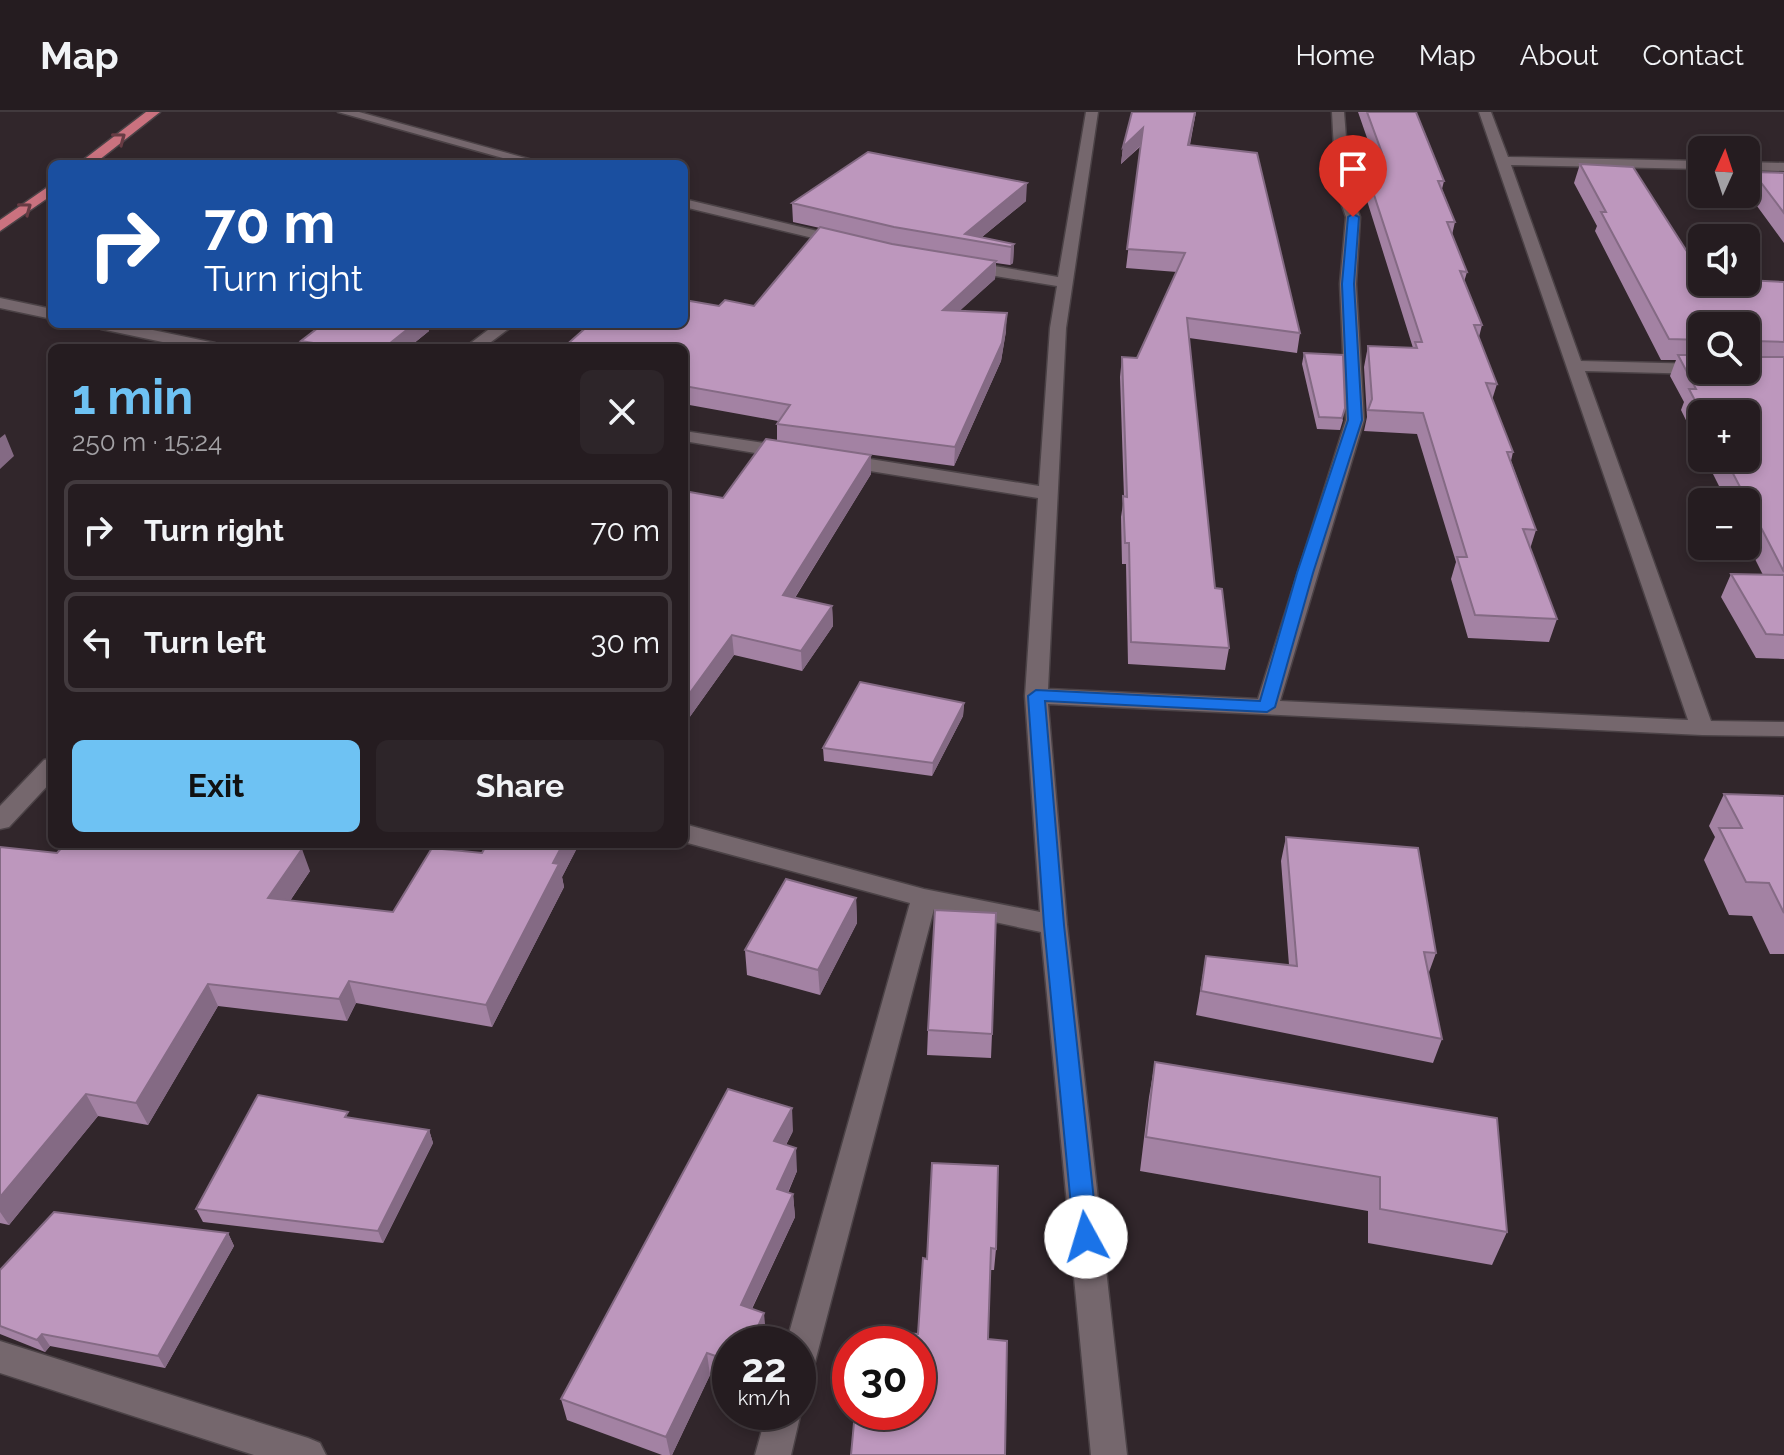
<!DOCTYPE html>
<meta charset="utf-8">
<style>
:root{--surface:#251c20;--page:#2d2529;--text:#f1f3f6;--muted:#a3a1a5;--line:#423a3e;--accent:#6ec2f3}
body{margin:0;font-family:Raleway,sans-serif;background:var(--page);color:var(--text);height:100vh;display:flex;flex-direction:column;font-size:30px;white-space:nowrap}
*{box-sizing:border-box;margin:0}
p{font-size:26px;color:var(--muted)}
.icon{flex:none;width:44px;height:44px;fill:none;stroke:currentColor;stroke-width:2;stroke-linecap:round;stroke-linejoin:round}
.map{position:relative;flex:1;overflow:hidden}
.panel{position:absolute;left:48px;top:232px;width:640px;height:504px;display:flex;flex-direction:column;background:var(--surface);border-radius:12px;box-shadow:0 4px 12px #0003,0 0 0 2px var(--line)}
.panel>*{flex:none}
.hud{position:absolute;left:48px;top:48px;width:640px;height:168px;border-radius:12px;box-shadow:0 4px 12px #0003,0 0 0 2px var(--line);background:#1a4fa0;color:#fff;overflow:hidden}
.needle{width:52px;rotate:3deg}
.controls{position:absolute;left:1688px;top:24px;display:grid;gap:16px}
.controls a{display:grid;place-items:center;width:72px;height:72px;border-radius:12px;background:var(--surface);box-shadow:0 4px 12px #0003,0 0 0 2px var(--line);font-size:40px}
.speed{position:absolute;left:712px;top:1214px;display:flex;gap:16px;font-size:40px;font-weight:700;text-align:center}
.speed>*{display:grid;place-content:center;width:104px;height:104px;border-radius:50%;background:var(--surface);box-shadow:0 4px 12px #0003,0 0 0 2px var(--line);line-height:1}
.speed small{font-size:20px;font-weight:400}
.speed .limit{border:12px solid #d22;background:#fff;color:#111}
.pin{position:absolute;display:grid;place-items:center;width:68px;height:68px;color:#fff;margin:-82px -34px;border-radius:50% 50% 50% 0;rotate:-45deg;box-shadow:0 0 8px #0007}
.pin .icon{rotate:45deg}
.me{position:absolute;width:88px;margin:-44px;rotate:354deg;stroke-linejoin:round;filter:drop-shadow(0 0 6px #0008)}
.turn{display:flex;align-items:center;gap:28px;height:168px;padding:0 24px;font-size:36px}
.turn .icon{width:104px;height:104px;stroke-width:2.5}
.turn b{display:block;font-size:56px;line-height:68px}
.round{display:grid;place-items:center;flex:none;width:84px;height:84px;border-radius:12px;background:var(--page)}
.headline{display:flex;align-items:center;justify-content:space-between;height:136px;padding:0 24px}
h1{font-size:48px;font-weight:700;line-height:60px;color:var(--accent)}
.action{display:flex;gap:16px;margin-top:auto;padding:16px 24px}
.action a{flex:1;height:92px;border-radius:12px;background:var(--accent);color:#111;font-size:32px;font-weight:700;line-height:92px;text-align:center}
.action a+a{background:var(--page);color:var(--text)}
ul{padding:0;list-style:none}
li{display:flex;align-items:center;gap:24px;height:100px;margin:0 16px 12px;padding:0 8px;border:4px solid var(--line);border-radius:12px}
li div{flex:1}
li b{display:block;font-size:30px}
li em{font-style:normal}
header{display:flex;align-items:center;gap:48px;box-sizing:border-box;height:112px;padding:0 40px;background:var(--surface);border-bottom:2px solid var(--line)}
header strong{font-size:38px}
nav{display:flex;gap:44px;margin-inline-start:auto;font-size:28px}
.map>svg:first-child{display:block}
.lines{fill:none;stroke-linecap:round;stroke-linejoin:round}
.street-casing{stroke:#4b4246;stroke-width:3}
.highway-casing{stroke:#4b4246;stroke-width:3}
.street{fill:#75676d;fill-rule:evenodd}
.highway{fill:#ca727f;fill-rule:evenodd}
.wall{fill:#a382a3;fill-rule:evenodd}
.shaded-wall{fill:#846a84}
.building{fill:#bd97bd;stroke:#846a84;stroke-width:2}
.oneway{stroke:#673c44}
.route{fill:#1a73e8;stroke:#114b97;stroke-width:2}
</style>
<header>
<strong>Map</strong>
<nav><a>Home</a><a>Map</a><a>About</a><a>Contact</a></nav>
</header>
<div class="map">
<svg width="1784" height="1343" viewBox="0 0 1784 1343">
<rect width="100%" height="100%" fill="#31262b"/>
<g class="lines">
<defs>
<path id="street" d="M 338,0 L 359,0 L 547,52 L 524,52 Z
M 1086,0 L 1098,0 L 1066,216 L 1048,577 L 1258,587 L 1346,308 L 1340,172 L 1346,105 L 1336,76 L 1332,0 L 1344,0 L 1350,76 L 1360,105 L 1356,172 L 1364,308 L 1280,589 L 1688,608 L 1479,0 L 1491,0 L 1508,45 L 1702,49 L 1702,57 L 1511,53 L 1581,249 L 1702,252 L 1702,258 L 1710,258 L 1702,262 L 1585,259 L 1711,609 L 1784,610 L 1784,624 L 1702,623 L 1048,592 L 1067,813 L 1127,1343 L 1091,1343 L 1041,820 L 934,797 L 815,1250 L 810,1261 L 798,1266 L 798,1232 L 786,1232 L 910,791 L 684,730 L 684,712 L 924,777 L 1040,800 L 1025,584 L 1038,386 L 839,354 L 830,348 L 839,342 L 1039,374 L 1050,216 L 1057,174 L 965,159 L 957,154 L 965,149 L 1058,165 Z
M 1746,50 L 1784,51 L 1784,59 L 1746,58 Z
M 684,87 L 851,127 L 853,130 L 846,134 L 684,95 Z
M 0,186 L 52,197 L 52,207 L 0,196 Z
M 93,212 L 124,212 L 215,231 L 223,236 L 191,236 L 101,217 Z
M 496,212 L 515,212 L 483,236 L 464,236 Z
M 684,319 L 791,335 L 800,341 L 791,347 L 684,329 Z
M 52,646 L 52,669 L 9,715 L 0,717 L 0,694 L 44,648 Z
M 0,1229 L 308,1326 L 320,1331 L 326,1343 L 254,1343 L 0,1261 Z
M 798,1292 L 801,1300 L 791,1343 L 755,1343 L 767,1300 L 798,1300 Z"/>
<path id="highway" d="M 146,0 L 160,0 L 94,52 L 78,52 Z
M 52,72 L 52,83 L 0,119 L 0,108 Z"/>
</defs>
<!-- street casing -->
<use href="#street" class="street-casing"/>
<!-- highway casing -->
<use href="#highway" class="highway-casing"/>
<!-- street -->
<use href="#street" class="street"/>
<!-- highway -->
<use href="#highway" class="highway"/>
</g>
<!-- wall -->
<path class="wall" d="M 1196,0 L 1190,33 L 1300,221 L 1297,241 L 1189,226 L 1215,476 L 1229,536 L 1225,558 L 1128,552 L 1126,452 L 1122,452 L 1121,405 L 1124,385 L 1120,265 L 1122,245 L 1137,246 L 1177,160 L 1126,156 L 1141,34 L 1121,52 L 1123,35 Z
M 1358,0 L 1416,0 L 1444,69 L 1442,77 L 1455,110 L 1452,123 L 1467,160 L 1464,170 L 1482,213 L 1479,225 L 1497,272 L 1492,288 L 1513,340 L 1511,349 L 1536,418 L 1530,437 L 1557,507 L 1549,530 L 1468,526 L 1451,467 L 1456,450 L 1417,322 L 1364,319 L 1367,305 L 1364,255 L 1368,234 L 1413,236 L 1359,63 L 1362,46 L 1374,46 Z
M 1580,52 L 1702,170 L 1784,170 L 1784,547 L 1756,546 L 1721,485 L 1731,462 L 1763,463 L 1746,429 L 1746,390 L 1727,390 L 1705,346 L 1746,346 L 1702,302 L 1702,341 L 1681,298 L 1684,290 L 1670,264 L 1676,248 L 1661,248 L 1595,119 L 1597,114 L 1574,71 ZM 1702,214 L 1746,214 L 1746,258 L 1702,258 Z
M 1753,60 L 1784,61 L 1784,131 L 1746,79 Z
M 1026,89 L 982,125 L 1014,132 L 1013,151 L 1010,153 L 996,151 L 995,167 L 960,198 L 1006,219 L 1001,249 L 954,354 L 852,340 L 871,343 L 871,362 L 795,486 L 832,494 L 833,514 L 802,559 L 734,543 L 684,613 L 684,379 L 723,386 L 777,328 L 777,312 L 778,309 L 684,292 L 684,236 L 719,194 L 754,194 L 820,116 L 793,110 L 792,91 Z
M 323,212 L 428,212 L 429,219 L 408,236 L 303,236 L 301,229 Z
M 1304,241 L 1343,308 L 1340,318 L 1317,317 L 1302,252 Z
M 964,591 L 963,604 L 932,664 L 824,649 L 823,636 Z
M 1724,682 L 1784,684 L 1784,842 L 1770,842 L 1752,804 L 1729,803 L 1704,748 L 1715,725 L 1709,714 Z
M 1286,725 L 1436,841 L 1428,863 L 1442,927 L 1433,951 L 1196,903 L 1206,844 L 1289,853 L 1281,749 Z
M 487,732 L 576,732 L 577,736 L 562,765 L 564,775 L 492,915 L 356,891 L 347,909 L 218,894 L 148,1013 L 98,1004 L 9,1113 L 0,1111 L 0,735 L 57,741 L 310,759 L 290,789 L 393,800 L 482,741 Z
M 856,786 L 857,811 L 820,883 L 747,863 L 745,838 Z
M 928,918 L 992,922 L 991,946 L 927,943 Z
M 1155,950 L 1507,1120 L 1492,1153 L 1368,1131 L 1368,1099 L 1140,1059 L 1149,985 Z
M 350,1006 L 429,1018 L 433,1031 L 383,1131 L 203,1110 L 196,1097 Z
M 793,1019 L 786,1033 L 797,1059 L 788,1081 L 793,1082 L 795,1105 L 752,1197 L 766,1223 L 730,1232 L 730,1270 L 710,1263 L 672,1343 L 662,1343 L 567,1308 L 561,1287 Z
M 932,1051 L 996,1137 L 994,1158 L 990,1158 L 918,1300 L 918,1222 L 927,1147 Z
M 228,1121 L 234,1134 L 165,1256 L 50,1234 L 45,1240 L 0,1222 L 0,1158 Z"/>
<!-- shaded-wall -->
<path class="shaded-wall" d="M 1195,0 L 1196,0 L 1186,50 L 1188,33 Z
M 1143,16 L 1141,33 L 1121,52 L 1123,35 Z
M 1027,71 L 1026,89 L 977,129 L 965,122 Z
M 1014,132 L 1013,151 L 1010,153 L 1011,135 Z
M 996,149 L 995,167 L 942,215 L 943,198 Z
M 1007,201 L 1006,219 L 1001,249 L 954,354 L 955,335 Z
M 414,212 L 428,212 L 429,219 L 408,236 L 384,236 Z
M 5,322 L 14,344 L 0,357 L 0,326 Z
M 871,343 L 871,362 L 784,503 L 783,483 Z
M 832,494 L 833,514 L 802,559 L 801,539 Z
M 732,523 L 734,543 L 684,613 L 684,589 Z
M 964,591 L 963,604 L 932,664 L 933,651 Z
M 563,732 L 576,732 L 577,736 L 562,765 L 564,775 L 492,915 L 486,893 Z
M 302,737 L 310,759 L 276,809 L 268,786 Z
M 856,786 L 857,811 L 820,883 L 818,858 Z
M 349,869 L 356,891 L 347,909 L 339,887 Z
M 208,872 L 218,894 L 148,1013 L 136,991 Z
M 86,982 L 98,1004 L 9,1113 L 0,1100 L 0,1085 Z
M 792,996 L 793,1019 L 776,1052 L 774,1029 Z
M 429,1018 L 433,1031 L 383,1131 L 378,1119 Z
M 796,1036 L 797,1059 L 779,1100 L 777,1077 Z
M 793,1082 L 795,1105 L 743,1215 L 741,1193 Z
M 228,1121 L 234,1134 L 165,1256 L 158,1244 Z
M 764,1201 L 766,1223 L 762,1232 L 750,1232 Z
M 42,1222 L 50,1234 L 45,1240 L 37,1228 Z
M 707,1241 L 710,1263 L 672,1343 L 670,1343 L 666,1325 Z"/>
<!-- building -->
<path class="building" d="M 1132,0 L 1195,0 L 1188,33 L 1257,41 L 1300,221 L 1187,206 L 1215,476 L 1222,477 L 1229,536 L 1131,530 L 1129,431 L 1125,431 L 1123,384 L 1127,385 L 1122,245 L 1137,246 L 1185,141 L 1127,137 L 1143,16 L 1123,35 Z
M 1367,0 L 1416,0 L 1444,69 L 1438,69 L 1455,110 L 1447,110 L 1467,160 L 1460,159 L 1482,213 L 1474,213 L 1497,272 L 1486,271 L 1513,340 L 1507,340 L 1536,418 L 1523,417 L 1557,507 L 1475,503 L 1457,445 L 1467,445 L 1423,301 L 1368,298 L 1372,287 L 1368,234 L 1417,236 L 1415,230 L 1422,230 L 1362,46 L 1377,47 L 1375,41 L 1382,41 Z
M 868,40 L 1027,71 L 965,122 L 1014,132 L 1011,135 L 894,115 L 792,91 Z
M 1580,52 L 1633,55 L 1702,163 L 1702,170 L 1746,170 L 1746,168 L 1784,170 L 1784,230 L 1754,229 L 1751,234 L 1746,234 L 1746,214 L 1702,214 L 1702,228 L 1669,227 L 1601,100 L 1606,100 Z
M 1753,60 L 1784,61 L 1784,101 Z
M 820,115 L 892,132 L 996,149 L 943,198 L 1007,201 L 1002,231 L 955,335 L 777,312 L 790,293 L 684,274 L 684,236 L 563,236 L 590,212 L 684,212 L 684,188 L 719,194 L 725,188 L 754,194 Z
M 323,212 L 414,212 L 384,236 L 344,236 L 301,229 Z
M 1304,241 L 1343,243 L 1345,296 L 1342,306 L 1319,305 Z
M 1678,243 L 1702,243 L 1702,258 L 1746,258 L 1746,245 L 1784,245 L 1784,460 L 1725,346 L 1746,346 L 1746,302 L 1702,302 L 1689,277 L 1696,277 Z
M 766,327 L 871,343 L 783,483 L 832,494 L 801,539 L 732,523 L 684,589 L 684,379 L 723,386 Z
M 1731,462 L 1784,463 L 1784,523 L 1766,522 Z
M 860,570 L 964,591 L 933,651 L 823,636 Z
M 1724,682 L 1784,684 L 1784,801 L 1769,771 L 1746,770 L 1719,716 L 1742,716 Z
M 1286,725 L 1418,736 L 1436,841 L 1424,840 L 1442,927 L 1201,879 L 1206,844 L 1297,854 Z
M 65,732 L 273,732 L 302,737 L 268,786 L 393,800 L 432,736 L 482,741 L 487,732 L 563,732 L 553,751 L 559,752 L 486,893 L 349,869 L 339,887 L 208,872 L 136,991 L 86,982 L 0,1085 L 0,735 L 57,741 Z
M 786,767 L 856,786 L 818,858 L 745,838 Z
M 935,798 L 996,801 L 992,922 L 928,918 Z
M 1155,950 L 1497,1006 L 1507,1120 L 1380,1097 L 1380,1065 L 1146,1025 Z
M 728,977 L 792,996 L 774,1029 L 796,1036 L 777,1077 L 793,1082 L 741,1193 L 764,1201 L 750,1232 L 730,1232 L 730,1249 L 707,1241 L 666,1325 L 561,1287 Z
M 258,983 L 348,1000 L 345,1005 L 429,1018 L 378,1119 L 196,1097 Z
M 932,1051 L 998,1054 L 996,1137 L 991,1136 L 988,1227 L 1007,1229 L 1005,1343 L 851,1343 L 855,1300 L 918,1300 L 918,1232 L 890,1232 L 891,1220 L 918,1222 L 923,1146 L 927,1147 Z
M 54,1100 L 228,1121 L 158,1244 L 42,1222 L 37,1228 L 0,1214 L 0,1158 Z"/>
<!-- one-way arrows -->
<defs><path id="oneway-chevron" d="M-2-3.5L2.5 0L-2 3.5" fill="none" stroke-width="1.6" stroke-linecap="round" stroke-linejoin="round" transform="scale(2)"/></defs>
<g class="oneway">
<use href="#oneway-chevron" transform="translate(120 26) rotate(-37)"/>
<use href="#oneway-chevron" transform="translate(26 96) rotate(-37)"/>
</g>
<!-- route -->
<path class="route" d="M 1353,102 L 1359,105 L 1354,172 L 1362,308 L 1313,461 L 1275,595 L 1267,600 L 1045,589 L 1064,813 L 1098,1125 L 1095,1132 L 1086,1135 L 1078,1132 L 1074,1125 L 1044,813 L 1028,584 L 1036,578 L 1260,589 L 1297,461 L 1348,308 L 1342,172 L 1348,105 Z"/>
</svg>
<div class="controls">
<a><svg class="needle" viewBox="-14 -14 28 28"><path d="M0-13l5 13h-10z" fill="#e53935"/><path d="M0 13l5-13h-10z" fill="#a3a1a5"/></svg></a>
<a><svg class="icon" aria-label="sound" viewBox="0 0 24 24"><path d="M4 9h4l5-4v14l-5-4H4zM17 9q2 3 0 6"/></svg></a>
<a><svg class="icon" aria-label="search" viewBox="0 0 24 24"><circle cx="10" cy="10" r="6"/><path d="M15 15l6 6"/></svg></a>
<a>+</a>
<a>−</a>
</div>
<div class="speed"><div>22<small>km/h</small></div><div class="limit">30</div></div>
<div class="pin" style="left:1353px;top:105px;background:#d93025"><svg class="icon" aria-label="arrive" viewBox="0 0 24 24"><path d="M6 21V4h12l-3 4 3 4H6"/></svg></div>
<svg class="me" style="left:1086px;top:1125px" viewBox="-20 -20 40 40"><circle r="19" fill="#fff"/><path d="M0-13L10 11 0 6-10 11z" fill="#1a73e8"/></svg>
<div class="hud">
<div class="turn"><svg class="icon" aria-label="right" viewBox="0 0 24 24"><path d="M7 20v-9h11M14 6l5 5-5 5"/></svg><div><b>70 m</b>Turn right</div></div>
</div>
<section class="panel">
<div class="headline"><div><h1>1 min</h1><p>250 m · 15:24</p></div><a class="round"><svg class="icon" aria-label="close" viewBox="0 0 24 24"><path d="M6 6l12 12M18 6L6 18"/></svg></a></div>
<ul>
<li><svg class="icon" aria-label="right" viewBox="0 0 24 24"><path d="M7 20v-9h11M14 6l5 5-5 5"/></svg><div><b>Turn right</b></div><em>70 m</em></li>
<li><svg class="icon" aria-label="left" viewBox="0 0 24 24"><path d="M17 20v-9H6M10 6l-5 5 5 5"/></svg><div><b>Turn left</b></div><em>30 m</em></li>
</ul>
<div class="action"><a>Exit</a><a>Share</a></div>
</section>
</div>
